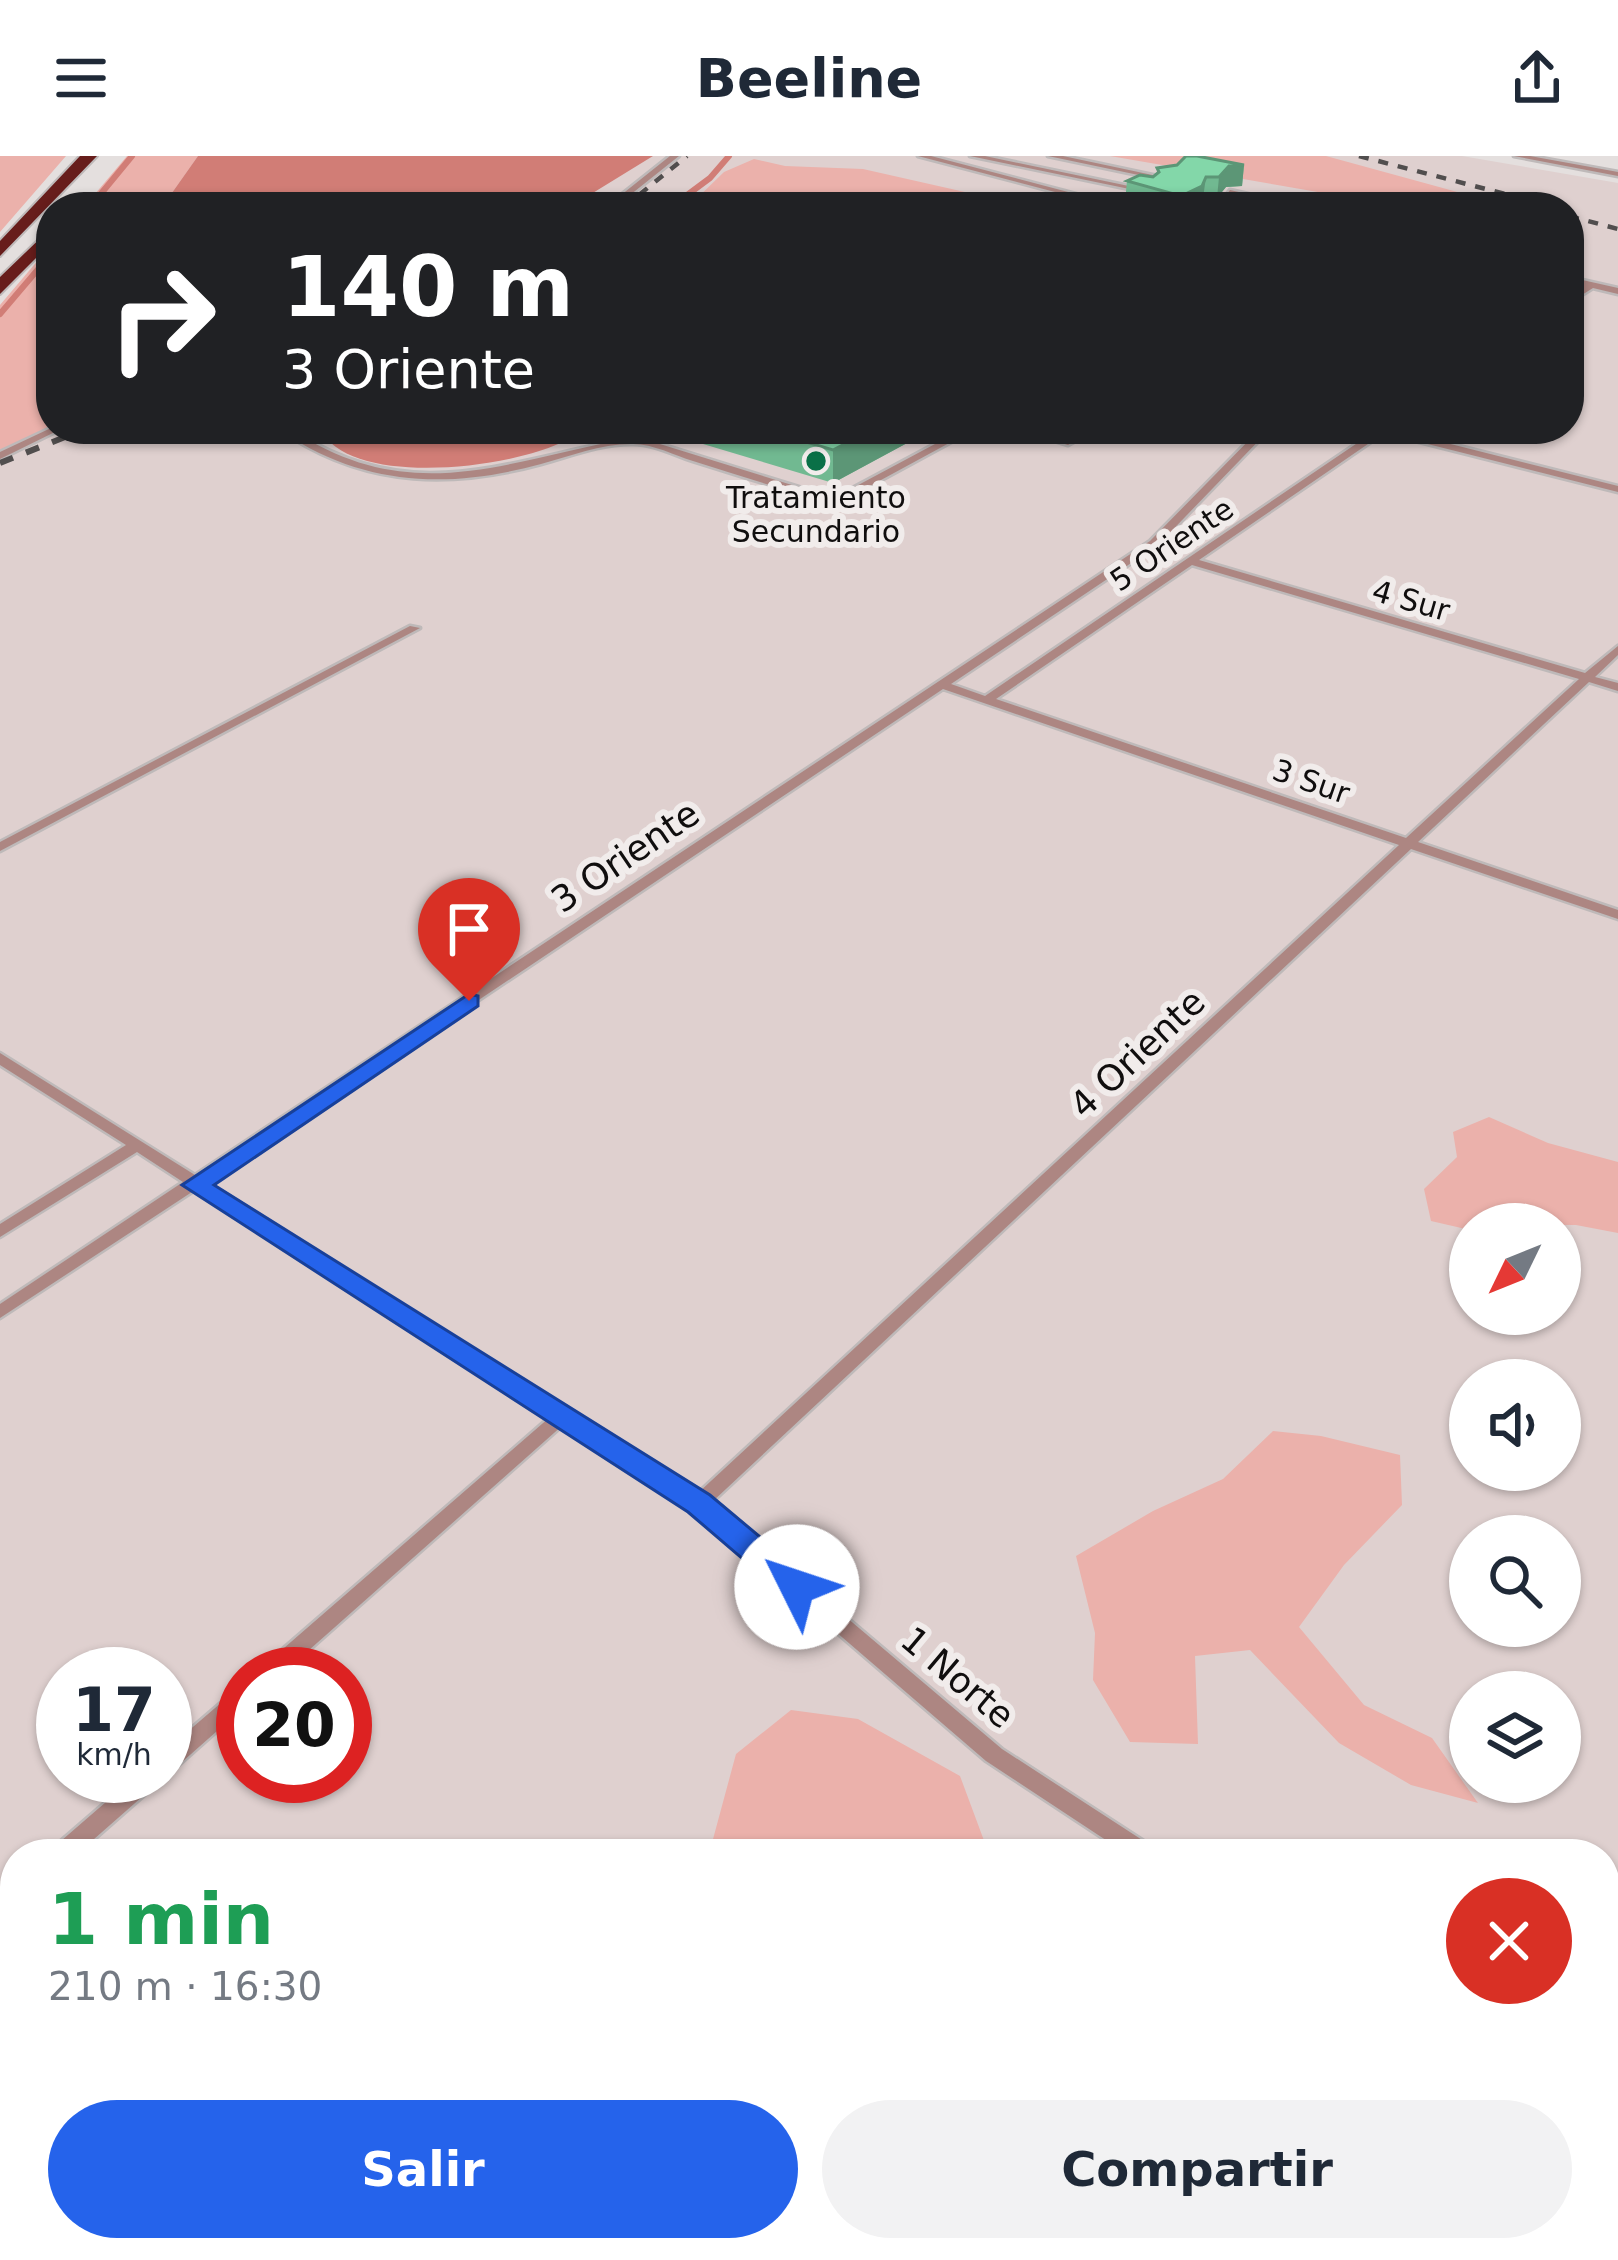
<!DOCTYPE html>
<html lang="es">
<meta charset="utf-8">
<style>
:root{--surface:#fff;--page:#f2f2f3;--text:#1f2937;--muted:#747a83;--accent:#2563eb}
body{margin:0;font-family:"DejaVu Sans",sans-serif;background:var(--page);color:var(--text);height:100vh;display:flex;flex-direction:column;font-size:45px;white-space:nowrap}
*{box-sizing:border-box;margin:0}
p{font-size:39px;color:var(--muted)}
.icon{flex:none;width:66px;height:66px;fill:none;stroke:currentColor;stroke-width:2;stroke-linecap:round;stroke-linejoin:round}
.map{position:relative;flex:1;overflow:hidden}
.sheet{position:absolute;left:0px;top:1683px;width:1620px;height:423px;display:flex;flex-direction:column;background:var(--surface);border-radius:48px 48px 0 0;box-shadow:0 3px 9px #0004}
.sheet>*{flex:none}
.hud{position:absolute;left:36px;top:36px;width:1548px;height:252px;border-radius:48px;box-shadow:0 3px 9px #0004;background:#202124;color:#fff;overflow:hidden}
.needle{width:78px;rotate:227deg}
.tools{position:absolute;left:1449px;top:1047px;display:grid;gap:24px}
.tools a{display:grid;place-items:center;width:132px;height:132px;border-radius:50%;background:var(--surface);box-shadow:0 3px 9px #0004;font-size:60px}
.speed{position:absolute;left:36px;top:1491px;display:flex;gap:24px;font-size:60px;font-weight:700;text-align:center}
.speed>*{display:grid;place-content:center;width:156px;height:156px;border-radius:50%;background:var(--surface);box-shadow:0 3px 9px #0004;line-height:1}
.speed small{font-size:30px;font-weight:400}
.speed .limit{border:18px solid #d22;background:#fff;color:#111}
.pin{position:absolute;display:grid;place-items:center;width:102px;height:102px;color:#fff;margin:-123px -51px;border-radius:50% 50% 50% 0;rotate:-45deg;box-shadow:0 0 12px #0007}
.pin .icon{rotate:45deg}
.me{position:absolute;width:132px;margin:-66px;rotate:311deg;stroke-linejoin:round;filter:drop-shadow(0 0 9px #0008)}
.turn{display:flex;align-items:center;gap:42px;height:252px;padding:0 48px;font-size:54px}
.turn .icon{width:156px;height:156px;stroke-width:2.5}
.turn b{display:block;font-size:84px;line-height:102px}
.round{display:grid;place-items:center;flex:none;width:126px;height:126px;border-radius:63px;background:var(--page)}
.summary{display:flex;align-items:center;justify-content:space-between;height:204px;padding:0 48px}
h1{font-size:72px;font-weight:700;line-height:90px;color:#1e9e55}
.cta{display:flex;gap:24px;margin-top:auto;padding:24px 48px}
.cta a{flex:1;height:138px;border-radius:72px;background:var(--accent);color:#fff;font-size:48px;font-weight:700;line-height:138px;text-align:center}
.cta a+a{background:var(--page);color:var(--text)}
header{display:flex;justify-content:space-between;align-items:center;height:156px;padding:0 48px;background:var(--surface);font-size:54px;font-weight:700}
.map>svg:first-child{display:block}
.built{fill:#dfd0cf;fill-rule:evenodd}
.green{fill:#ebb1ab}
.water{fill:#d17d76}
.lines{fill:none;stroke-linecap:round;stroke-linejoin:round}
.stream{stroke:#d17d76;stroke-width:6}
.lane-casing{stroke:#beb9b9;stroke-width:5}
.highway-casing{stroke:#beb9b9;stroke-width:4}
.lane{fill:#ad8682;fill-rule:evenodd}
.highway{fill:#671d1b;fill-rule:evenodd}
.rail-far1{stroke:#514e4e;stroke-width:4.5;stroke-dasharray:10 10;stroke-linecap:butt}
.rail{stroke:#514e4e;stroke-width:6;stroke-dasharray:14 14;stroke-linecap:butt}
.wall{fill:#71b991}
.shaded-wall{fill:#5c9676}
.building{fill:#83d7a9;stroke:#5c9676;stroke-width:3}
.route{fill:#2563eb;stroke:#184099;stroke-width:3}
.poi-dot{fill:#0a7047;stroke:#f1eceb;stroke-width:4.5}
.labels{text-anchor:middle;stroke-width:12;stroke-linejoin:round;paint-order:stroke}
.far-poi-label{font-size:30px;fill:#100e0e;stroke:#f1eceb}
.far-street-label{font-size:30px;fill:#100e0e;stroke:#f1eceb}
.street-label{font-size:36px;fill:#100e0e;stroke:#f1eceb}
</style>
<header><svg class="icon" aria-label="menu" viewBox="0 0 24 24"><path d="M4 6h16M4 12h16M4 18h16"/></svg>Beeline<svg class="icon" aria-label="share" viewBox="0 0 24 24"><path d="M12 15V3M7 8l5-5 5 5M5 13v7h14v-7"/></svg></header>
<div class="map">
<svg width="1618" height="2104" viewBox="0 0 1618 2104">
<rect width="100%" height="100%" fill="#e4dfde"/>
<!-- built -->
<path class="built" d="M 150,0 L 1462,0 L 1618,27 L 1618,2104 L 0,2104 L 0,180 L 51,119 L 51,273 L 1569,273 L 1569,51 L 107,51 ZM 1470,1068 L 1560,1068 L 1560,1158 L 1470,1158 ZM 1470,1224 L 1560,1224 L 1560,1314 L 1470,1314 ZM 1470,1380 L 1560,1380 L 1560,1470 L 1470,1470 ZM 63,1518 L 165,1518 L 165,1620 L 63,1620 ZM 243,1518 L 345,1518 L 345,1620 L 243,1620 ZM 1470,1536 L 1560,1536 L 1560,1626 L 1470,1626 ZM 15,1698 L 1605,1698 L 1605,2091 L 15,2091 Z"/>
<!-- green -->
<path class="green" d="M 0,0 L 66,0 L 0,76 Z
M 127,0 L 198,0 L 162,51 L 84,51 Z
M 1110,0 L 1326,0 L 1461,37 L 1432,51 L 1393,49 Z
M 754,3 L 785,10 L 863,13 L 1031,51 L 688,51 L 724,16 Z
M 51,89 L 51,210 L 47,217 L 51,273 L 59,273 L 0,301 L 0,149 Z
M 1489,961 L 1548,987 L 1618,1006 L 1618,1077 L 1576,1069 L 1470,1068 L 1470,1074 L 1431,1065 L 1424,1033 L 1457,1001 L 1453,976 Z
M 1273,1275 L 1321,1280 L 1400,1299 L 1402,1349 L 1344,1409 L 1299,1471 L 1364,1549 L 1432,1582 L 1478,1647 L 1411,1629 L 1339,1587 L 1250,1494 L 1195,1500 L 1198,1588 L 1130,1586 L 1093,1524 L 1095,1477 L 1076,1400 L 1153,1355 L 1223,1323 Z
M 791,1554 L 858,1563 L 960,1620 L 989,1698 L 709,1698 L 736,1598 Z
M 601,2091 L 775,2091 L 771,2104 L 620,2104 Z"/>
<!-- water -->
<path class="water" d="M 198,0 L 653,0 L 570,51 L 162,51 Z
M 321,273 L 584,273 C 540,312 348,336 321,273 Z"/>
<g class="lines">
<!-- stream -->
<path class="stream" d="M 90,51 L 132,0
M 671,51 L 710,22 L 729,0
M 0,158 L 51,98"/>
<defs>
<path id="lane" d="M 670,0 L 679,0 L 615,51 L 606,51 Z
M 918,0 L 931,0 L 1125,51 L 1112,51 Z
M 970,0 L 985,0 L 1148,34 L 1144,36 Z
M 1048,0 L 1063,0 L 1176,24 L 1172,26 Z
M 1514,0 L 1530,0 L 1618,16 L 1618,20 Z
M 1230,34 L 1297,49 L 1301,51 L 1287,51 L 1227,38 Z
M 1207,45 L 1228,49 L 1229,51 L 1204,49 Z
M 1569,121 L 1618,132 L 1618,138 L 1593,132 L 1569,147 L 1569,140 L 1584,130 L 1569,127 Z
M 51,272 L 61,273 L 0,303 L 0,296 Z
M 289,273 L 299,273 L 300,279 C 417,351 510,303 632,282 C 644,279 653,273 667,273 L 647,284 L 834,342 L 963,273 L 975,273 L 835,349 C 788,335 741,320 693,305 C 674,299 651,287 631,288 C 600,288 571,300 541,308 C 453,332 371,331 292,282 Z
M 1016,273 L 1032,273 L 1067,283 L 1085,273 L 1097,273 L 1068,289 Z
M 1260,273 L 1270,273 L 1158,389 L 951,528 L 985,540 L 1378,273 L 1391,273 L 1618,330 L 1618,336 L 1384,277 L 1199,404 L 1585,517 L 1618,490 L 1618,499 L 1595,521 L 1618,527 L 1618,535 L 1589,526 L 1418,686 L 1618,754 L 1618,763 L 1411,693 L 711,1347 L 1002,1593 L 1153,1691 L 1156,1698 L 1127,1698 L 986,1605 L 692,1352 L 563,1269 L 282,1518 L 258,1518 L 261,1512 L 550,1261 L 195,1034 L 0,1162 L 0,1148 L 183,1026 L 137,996 L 0,1081 L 0,1068 L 126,989 L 0,909 L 0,897 L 195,1019 L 1150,385 ZM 1192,409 L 1579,523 L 1406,682 L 996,543 ZM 943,533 L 1399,689 L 698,1337 L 207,1026 Z
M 410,470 L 420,472 L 0,695 L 0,686 Z
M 243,1532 L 243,1552 L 173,1614 L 165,1617 L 165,1595 L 236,1534 Z
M 136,1620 L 162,1620 L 159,1626 L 77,1698 L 51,1698 L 54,1691 Z
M 15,1729 L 15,1753 L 0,1762 L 0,1738 Z
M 1605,1950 L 1618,1956 L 1618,1980 L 1605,1974 Z
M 1245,2091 L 1273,2091 L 1267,2104 L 1239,2104 Z"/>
<path id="highway" d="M 80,0 L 97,0 L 0,100 L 0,85 Z
M 51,72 L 51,87 L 0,138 L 0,121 Z"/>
</defs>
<!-- lane casing -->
<use href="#lane" class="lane-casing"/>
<!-- highway casing -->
<use href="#highway" class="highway-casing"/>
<!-- lane -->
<use href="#lane" class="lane"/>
<!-- highway -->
<use href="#highway" class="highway"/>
<!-- rail-far1 -->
<path class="rail-far1" d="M 1359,0 L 1555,51
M 624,51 L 687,0
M 1569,60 L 1618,73"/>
<!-- rail -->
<path class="rail" d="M 0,307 L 85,273"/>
</g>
<!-- wall -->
<path class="wall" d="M 1244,9 L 1242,30 L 1226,31 L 1217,42 L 1203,42 L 1200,51 L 1142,51 L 1125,46 L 1127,25 L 1153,21 L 1157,18 L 1157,12 Z
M 683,273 L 933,273 L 833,327 L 683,282 Z"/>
<!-- shaded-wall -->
<path class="shaded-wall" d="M 1244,9 L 1242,30 L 1226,31 L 1217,42 L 1219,21 L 1229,10 Z
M 1206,21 L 1203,42 L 1200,51 L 1179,51 L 1181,40 Z
M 873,273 L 933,273 L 833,327 L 833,294 Z"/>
<!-- building -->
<path class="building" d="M 1186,0 L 1197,0 L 1244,9 L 1229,10 L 1219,21 L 1206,21 L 1202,30 L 1181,40 L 1127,25 L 1140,19 L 1153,21 L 1159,16 L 1157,12 L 1177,9 Z
M 762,273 L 873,273 L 833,294 Z"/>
<!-- route -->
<path class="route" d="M 469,838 L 478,840 L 478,850 L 214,1029 L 710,1339 L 809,1422 L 813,1431 L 809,1440 L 797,1444 L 786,1440 L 688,1356 L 182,1029 Z"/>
<!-- markers -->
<circle class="poi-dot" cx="816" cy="305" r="12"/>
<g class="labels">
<!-- far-poi labels -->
<g class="far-poi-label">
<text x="816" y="352">Tratamiento<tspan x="816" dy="34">Secundario</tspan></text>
</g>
<!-- far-street labels -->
<g class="far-street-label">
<text transform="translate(1172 389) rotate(-34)" y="10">5 Oriente</text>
<text transform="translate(1411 445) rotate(16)" y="10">4 Sur</text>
<text transform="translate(1311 626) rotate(19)" y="10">3 Sur</text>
</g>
<!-- street labels -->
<g class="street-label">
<text transform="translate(625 700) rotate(-34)" y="13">3 Oriente</text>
<text transform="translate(1137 897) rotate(-43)" y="13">4 Oriente</text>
<text transform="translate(958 1521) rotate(40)" y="13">1 Norte</text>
</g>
</g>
</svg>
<div class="tools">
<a><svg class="needle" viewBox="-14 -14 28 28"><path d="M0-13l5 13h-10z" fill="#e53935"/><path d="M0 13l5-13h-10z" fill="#747a83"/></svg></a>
<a><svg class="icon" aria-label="sound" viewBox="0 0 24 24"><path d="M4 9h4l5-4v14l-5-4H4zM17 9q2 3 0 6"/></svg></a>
<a><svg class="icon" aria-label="search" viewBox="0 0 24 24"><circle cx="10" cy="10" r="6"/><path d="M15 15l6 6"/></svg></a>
<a><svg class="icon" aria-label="layers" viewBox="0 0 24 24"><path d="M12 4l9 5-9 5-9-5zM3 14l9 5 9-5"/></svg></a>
</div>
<div class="speed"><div>17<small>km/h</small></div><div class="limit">20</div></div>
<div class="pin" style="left:469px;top:845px;background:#d93025"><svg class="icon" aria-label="arrive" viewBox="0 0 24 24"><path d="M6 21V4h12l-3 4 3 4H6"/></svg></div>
<svg class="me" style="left:797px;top:1431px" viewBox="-20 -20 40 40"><circle r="19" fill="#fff"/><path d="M0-13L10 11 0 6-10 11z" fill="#2563eb"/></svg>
<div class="hud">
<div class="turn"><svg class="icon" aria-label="right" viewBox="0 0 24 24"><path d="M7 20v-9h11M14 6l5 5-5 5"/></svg><div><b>140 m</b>3 Oriente</div></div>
</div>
<section class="sheet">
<div class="summary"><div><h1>1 min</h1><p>210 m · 16:30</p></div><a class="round" style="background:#d93025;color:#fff"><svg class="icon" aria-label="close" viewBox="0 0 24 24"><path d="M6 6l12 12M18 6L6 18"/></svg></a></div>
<div class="cta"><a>Salir</a><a>Compartir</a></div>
</section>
</div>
